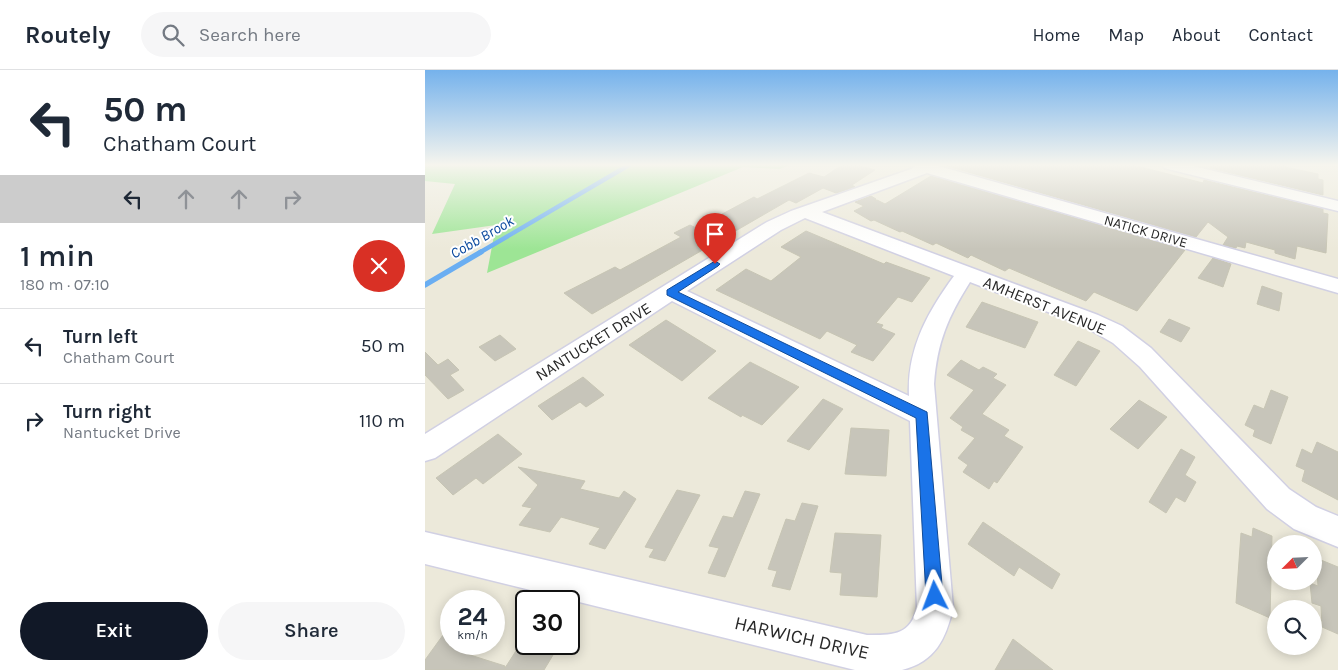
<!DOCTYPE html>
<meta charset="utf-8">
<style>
:root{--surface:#fff;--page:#f6f6f7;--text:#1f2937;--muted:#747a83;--line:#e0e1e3;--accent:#111827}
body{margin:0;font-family:Karla,sans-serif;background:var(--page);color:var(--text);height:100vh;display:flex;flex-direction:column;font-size:19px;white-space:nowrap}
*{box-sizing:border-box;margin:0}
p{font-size:16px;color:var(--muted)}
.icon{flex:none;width:28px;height:28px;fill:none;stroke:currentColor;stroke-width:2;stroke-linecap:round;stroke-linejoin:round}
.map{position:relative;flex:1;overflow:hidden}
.panel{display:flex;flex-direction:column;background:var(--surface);width:425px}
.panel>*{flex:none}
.hud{background:#fff;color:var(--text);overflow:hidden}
.needle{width:32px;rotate:246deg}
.controls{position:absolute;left:842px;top:465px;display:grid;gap:10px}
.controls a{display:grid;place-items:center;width:55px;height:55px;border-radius:50%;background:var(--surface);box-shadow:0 2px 12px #0003;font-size:25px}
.speed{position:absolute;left:15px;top:520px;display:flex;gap:10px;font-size:25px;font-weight:700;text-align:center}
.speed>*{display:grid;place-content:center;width:65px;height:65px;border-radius:50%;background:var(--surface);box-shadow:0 2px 12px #0003;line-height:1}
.speed small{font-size:12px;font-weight:400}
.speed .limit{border:2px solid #111;border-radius:8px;background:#fff;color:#111}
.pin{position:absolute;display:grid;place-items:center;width:42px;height:42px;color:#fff;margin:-51px -21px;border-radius:50% 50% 50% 0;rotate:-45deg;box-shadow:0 0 5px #0007}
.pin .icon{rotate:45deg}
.me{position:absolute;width:55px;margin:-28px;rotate:357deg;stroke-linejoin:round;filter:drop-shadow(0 0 4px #0008)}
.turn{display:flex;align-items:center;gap:18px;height:105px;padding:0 20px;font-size:22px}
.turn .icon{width:65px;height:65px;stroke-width:2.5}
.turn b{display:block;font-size:35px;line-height:42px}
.lanes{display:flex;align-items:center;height:48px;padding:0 20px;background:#0003;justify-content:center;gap:25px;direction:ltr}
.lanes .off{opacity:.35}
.round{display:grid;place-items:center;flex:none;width:52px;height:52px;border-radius:26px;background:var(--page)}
.headline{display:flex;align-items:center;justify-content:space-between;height:85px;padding:0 20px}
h1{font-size:30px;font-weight:600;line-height:38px}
.cta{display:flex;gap:10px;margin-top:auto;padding:10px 20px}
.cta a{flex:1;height:58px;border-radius:30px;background:var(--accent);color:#fff;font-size:20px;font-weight:600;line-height:58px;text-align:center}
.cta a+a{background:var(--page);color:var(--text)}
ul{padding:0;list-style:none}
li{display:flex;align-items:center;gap:15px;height:75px;padding:0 20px;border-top:1px solid var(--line)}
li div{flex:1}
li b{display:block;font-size:19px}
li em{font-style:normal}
header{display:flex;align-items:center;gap:30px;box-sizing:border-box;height:70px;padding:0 25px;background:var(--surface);border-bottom:1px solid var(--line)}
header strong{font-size:24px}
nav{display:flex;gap:28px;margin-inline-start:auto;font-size:18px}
.search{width:350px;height:45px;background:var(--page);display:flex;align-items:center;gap:12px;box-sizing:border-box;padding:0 18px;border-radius:28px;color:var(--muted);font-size:19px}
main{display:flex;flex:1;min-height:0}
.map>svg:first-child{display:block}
.green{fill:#9de595}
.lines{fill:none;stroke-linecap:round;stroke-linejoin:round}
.stream-far1{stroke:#6aaef2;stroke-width:4.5}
.stream{stroke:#6aaef2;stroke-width:5.5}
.building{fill:#c7c5ba;stroke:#c7c5b4}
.minor-casing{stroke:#d1d0e3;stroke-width:3}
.minor{fill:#fff;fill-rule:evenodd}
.route{fill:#1a73e8;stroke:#114b97}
.labels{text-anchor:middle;stroke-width:4;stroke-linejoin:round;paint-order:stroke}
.far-street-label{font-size:14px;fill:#292929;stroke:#fff}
.far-water-label{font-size:15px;font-style:italic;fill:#09489d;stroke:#fff}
.street-label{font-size:16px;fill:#292929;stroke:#fff}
.near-street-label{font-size:19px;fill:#292929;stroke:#fff}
</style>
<header>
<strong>Routely</strong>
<div class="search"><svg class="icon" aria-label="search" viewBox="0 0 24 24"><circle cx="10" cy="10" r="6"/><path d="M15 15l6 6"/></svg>Search here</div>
<nav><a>Home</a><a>Map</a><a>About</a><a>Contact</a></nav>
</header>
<main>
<section class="panel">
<div class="hud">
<div class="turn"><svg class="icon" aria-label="left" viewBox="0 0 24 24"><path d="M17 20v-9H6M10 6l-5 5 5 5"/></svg><div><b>50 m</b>Chatham Court</div></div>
<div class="lanes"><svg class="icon" aria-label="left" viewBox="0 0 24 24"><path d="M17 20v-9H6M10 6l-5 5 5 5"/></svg><svg class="icon off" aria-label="ahead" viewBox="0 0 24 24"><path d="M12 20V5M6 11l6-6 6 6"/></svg><svg class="icon off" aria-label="ahead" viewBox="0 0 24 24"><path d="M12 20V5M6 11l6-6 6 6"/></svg><svg class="icon off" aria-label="right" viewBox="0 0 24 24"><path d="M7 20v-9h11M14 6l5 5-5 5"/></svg></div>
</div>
<div class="headline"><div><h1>1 min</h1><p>180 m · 07:10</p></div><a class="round" style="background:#d93025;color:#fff"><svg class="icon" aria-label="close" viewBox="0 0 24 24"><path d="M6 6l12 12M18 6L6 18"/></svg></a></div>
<ul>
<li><svg class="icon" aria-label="left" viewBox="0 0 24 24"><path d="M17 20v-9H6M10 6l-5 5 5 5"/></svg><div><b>Turn left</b><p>Chatham Court</p></div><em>50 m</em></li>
<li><svg class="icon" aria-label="right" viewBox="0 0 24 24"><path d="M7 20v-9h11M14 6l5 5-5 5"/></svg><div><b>Turn right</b><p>Nantucket Drive</p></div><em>110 m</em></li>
</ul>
<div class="cta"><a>Exit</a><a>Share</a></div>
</section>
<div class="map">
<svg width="913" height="600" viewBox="0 0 913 600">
<rect width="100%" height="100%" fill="#ece9da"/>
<!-- green -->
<path class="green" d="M 0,95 L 364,95 L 355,99 L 318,97 L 62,203 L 71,155 L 7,164 L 30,114 L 0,111 Z"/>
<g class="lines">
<!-- stream-far1 -->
<path class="stream-far1" d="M 54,183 L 204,95"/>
<!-- stream -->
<path class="stream" d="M 0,215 L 56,182"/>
</g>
<!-- building -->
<path class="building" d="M 417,95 L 433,95 L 450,100 L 427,115 L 430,117 L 411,123 L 398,118 L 371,133 L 364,130 L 167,244 L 139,223 L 190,197 L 195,200 L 256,167 L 249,163 L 265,155 L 271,158 L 329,127 L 332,129 L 384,103 L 399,107 Z
M 525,95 L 708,95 L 778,113 L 779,110 L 898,139 L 898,143 L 903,144 L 901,183 L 872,176 L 870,189 L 850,183 L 850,180 L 821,172 L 820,178 L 812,176 L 811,178 L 798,175 L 803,167 L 783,152 L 771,167 L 522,96 Z
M 786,95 L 861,95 L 860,97 L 893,104 L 893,109 L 898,110 L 898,125 L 785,98 Z
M 506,106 L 760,180 L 712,241 L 669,222 L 661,231 L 584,198 L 580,201 L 546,185 L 543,188 L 511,173 L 508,175 L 477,161 L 475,162 L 449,150 L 446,151 L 429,141 L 439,136 L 430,132 L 446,126 L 451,129 L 450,131 L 452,130 L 460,134 Z
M 381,161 L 459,194 L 461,192 L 505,208 L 487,232 L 473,227 L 451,253 L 458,255 L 456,258 L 470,264 L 448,291 L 426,282 L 432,275 L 402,261 L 395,269 L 291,220 L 321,199 L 346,211 L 376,187 L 356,177 Z
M 788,188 L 806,194 L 798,217 L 773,208 Z
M 837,216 L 857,223 L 854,241 L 832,234 Z
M 557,232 L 613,252 L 600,278 L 541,257 Z
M 744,249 L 765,258 L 756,272 L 735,262 Z
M 241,250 L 291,281 L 257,311 L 204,275 Z
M 75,265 L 91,279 L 70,291 L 54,277 Z
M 653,271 L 675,281 L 651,316 L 629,305 Z
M 0,282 L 13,295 L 23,289 L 34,300 L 25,305 L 39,320 L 23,329 L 0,305 Z
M 536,290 L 554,300 L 558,297 L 572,304 L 568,308 L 581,315 L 557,344 L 584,360 L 579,366 L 598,377 L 572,413 L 569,411 L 564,419 L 538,402 L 543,395 L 533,388 L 550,368 L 536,360 L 538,357 L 525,348 L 549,320 L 522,305 Z
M 325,292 L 374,317 L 337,355 L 317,345 L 316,347 L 283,328 Z
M 158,307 L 179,325 L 161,337 L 155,332 L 127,350 L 113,336 Z
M 846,320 L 863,327 L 846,374 L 828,366 L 830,360 L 820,355 L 829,335 L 839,339 Z
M 398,329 L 418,339 L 384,380 L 362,371 Z
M 714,330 L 742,347 L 713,379 L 685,359 Z
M 426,358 L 464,360 L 461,406 L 420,404 Z
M 73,364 L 97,384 L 58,414 L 51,408 L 28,425 L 11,408 Z
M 892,372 L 913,382 L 913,430 L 877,411 L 880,400 L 871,396 L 877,379 L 887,384 Z
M 756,379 L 770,387 L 760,405 L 771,412 L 760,432 L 751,427 L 741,443 L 724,432 Z
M 93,397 L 160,411 L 155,419 L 194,428 L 199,421 L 211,429 L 180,479 L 164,474 L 175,458 L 136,447 L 125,462 L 94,455 L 107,438 L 97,436 L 113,415 Z
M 252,420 L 275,425 L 240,491 L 224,487 L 229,479 L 220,477 Z
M 320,421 L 335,424 L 300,507 L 283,503 L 294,478 L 284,476 L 298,446 L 308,448 Z
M 377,433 L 393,436 L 365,520 L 347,516 L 352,501 L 343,499 L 361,449 L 370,451 Z
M 558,452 L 635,504 L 627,519 L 594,497 L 589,506 L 543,474 Z
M 828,458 L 847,466 L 845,548 L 811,533 L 816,463 L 827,467 Z
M 410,463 L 456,465 L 452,527 L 415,525 L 417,503 L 405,502 Z
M 891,488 L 913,497 L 913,564 L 897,557 L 896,536 L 887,533 L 885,513 L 893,516 Z
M 26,554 L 26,574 L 49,574 L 42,584 L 80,596 L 80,598 L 98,570 L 101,571 L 101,574 L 111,574 L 131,580 L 119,600 L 0,600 L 0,590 Z
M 588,569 L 628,600 L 570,600 Z"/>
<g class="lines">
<defs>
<path id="minor" d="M 492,95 L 510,95 L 913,209 L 913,223 L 502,103 L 397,142 L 673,245 L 697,256 L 726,278 L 864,419 L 891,437 L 913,446 L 913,477 L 869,459 L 842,439 L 715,297 L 688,273 L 657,255 L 545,212 C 523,247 512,272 509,314 L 528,538 C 521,569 510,592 477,600 C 463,600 445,600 430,600 L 0,494 L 0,462 L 442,565 C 467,565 485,566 492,538 L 485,351 L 247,231 L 10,388 L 0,391 L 0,364 L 342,152 L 366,141 L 486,99 ZM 380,148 L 529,206 C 502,243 482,279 484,326 L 262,221 L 356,160 Z
M 737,95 L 764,95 L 913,131 L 913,141 L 739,98 Z"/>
</defs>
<!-- minor casing -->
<use href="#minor" class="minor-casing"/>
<!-- minor -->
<use href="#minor" class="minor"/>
</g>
<!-- sky -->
<linearGradient id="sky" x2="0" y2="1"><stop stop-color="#75b2ec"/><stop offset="0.53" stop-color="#f6f5ee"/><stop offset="1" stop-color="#f6f5ee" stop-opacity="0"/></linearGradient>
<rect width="913" height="179" fill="url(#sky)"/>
<!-- route -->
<path class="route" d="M 290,191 L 295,194 L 293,196 L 253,222 L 502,342 L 518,526 L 515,532 L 510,535 L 504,532 L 501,526 L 491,348 L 242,225 L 242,220 Z"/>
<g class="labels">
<!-- far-street labels -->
<g class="far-street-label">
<text transform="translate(721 161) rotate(16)" y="5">NATICK DRIVE</text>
</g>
<!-- far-water labels -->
<g class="far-water-label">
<text transform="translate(57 167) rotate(-30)" y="5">Cobb Brook</text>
</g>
<!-- street labels -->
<g class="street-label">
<text transform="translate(620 235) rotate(22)" y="6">AMHERST AVENUE</text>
<text transform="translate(168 271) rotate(-32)" y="6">NANTUCKET DRIVE</text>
</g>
<!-- near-street labels -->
<g class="near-street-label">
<text transform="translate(377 567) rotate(13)" y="7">HARWICH DRIVE</text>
</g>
</g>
</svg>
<div class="controls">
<a><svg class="needle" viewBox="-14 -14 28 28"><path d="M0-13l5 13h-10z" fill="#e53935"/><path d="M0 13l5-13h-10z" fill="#747a83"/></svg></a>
<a><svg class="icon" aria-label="search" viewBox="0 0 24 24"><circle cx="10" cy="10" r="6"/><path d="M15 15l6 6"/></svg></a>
</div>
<div class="speed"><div>24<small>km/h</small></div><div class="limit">30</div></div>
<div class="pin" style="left:290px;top:194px;background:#d93025"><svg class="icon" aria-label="arrive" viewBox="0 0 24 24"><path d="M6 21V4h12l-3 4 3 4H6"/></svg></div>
<svg class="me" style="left:510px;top:526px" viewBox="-20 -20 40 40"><path d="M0-17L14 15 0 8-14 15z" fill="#1a73e8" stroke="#fff" stroke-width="4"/></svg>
</div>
</main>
